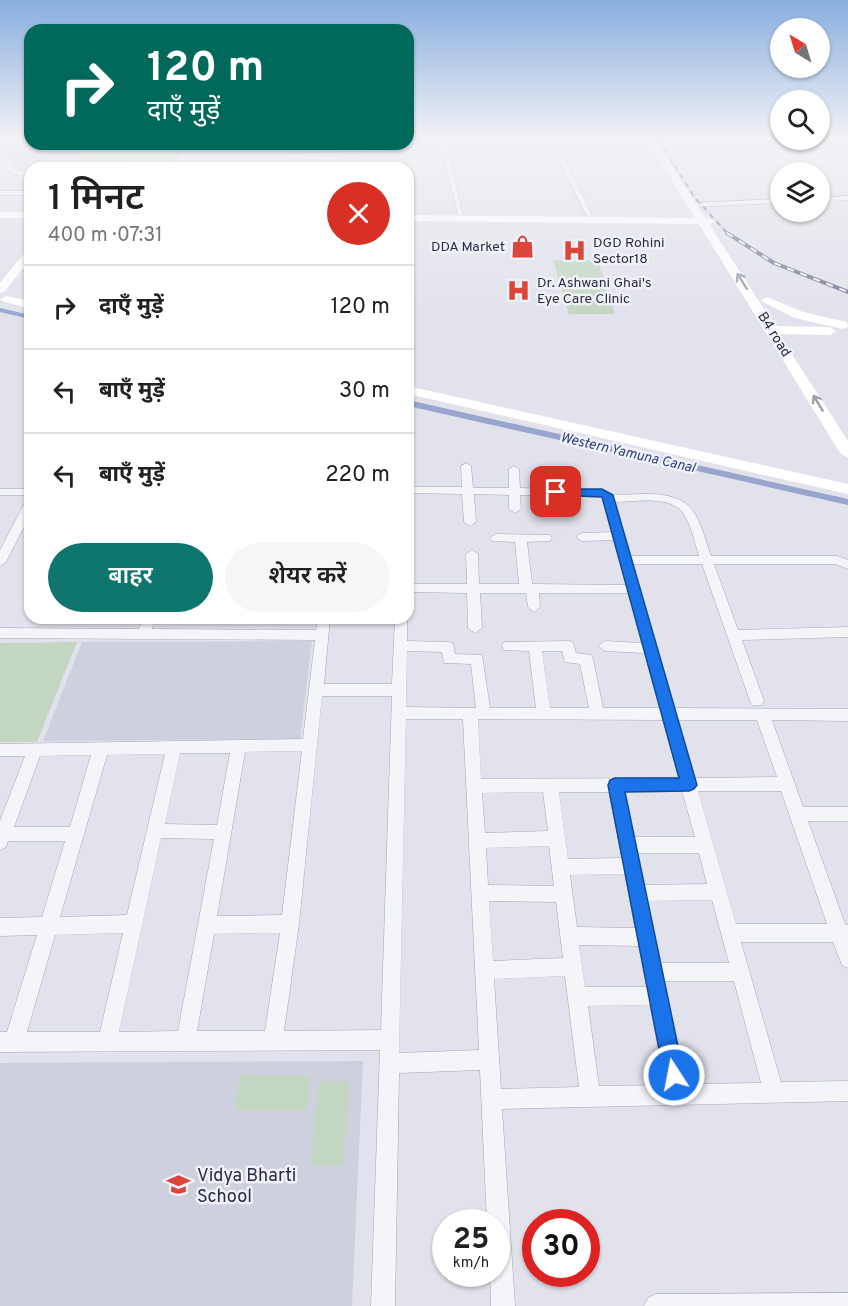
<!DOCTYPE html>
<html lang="hi">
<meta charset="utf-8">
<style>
:root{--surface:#fff;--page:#f6f6f6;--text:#202124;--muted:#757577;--line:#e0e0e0;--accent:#0f766e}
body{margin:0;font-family:Overpass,"Noto Sans Devanagari",sans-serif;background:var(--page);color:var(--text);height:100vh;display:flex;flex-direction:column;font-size:22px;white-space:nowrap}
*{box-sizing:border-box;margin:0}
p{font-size:20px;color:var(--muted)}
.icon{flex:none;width:33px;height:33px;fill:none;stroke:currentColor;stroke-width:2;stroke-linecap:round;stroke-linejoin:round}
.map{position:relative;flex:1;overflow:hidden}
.details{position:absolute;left:24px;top:162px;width:390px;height:462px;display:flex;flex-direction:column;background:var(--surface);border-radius:18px;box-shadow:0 2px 4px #0004}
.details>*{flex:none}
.hud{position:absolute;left:24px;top:24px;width:390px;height:126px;border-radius:18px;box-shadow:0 2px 4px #0004;background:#00695c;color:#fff;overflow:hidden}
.needle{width:39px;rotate:322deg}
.controls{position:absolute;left:770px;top:18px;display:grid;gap:12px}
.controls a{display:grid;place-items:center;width:60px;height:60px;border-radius:50%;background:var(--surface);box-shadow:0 2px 4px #0004;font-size:30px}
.speed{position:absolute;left:432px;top:1209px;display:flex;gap:12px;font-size:30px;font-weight:700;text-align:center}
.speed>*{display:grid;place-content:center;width:78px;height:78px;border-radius:50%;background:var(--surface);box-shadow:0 2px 4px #0004;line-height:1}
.speed small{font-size:15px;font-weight:400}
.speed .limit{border:9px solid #d22;background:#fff;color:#111}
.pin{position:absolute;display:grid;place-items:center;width:51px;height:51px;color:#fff;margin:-26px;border-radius:12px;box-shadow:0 3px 9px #0006}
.me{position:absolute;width:66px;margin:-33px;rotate:349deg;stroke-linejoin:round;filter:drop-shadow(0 0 4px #0008)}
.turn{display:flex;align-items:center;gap:21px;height:126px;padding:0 24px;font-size:27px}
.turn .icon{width:78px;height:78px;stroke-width:2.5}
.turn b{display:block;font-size:42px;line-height:51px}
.round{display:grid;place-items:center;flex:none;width:63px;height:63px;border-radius:32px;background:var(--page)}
.summary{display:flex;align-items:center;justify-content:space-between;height:102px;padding:0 24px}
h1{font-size:36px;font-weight:600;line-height:45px}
.action{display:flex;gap:12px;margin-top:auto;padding:12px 24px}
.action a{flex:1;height:69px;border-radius:36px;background:var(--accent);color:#fff;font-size:24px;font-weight:600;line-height:69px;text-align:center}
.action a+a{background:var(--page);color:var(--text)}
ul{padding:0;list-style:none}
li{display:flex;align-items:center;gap:18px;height:84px;padding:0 24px;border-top:2px solid var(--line)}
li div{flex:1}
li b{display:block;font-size:22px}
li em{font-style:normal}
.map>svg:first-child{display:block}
.built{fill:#ced1dd}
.green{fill:#c2d6c1}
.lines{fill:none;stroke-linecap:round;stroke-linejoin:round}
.canal{fill:#98a6ce;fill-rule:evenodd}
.street-casing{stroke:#a5a7b6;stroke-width:1}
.street{fill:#f4f5f9;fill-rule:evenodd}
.secondary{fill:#fff;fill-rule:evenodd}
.rail-far1-casing{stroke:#787d96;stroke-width:2}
.rail-casing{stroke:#787d96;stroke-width:4}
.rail-far1{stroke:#f1f2f8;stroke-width:1.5;stroke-dasharray:5;stroke-linecap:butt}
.rail{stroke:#f1f2f8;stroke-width:2;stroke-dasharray:7;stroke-linecap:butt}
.oneway{stroke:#9ea0ab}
.route{fill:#1a73e8;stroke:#114b97;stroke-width:1.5}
.labels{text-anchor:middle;stroke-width:5;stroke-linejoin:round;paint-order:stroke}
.far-poi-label{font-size:14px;fill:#272b44;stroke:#f1f2f8;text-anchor:start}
.far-street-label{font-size:14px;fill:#272b44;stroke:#f1f2f8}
.far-water-label{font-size:14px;font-style:italic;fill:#2d3f7d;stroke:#f1f2f8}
.near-poi-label{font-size:18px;fill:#272b44;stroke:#f1f2f8;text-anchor:start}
</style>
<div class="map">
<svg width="848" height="1306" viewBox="0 0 848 1306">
<rect width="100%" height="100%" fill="#e1e2eb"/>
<!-- built -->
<path class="built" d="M 63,144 L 89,144 L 69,168 L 30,168 L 30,172 L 22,172 L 5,153 Z
M 312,641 L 300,739 L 43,741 L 82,642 Z
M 363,1061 L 352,1306 L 0,1306 L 0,1063 Z"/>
<!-- green -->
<path class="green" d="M 91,144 L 188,144 L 177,161 L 131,160 L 126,168 L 71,168 Z
M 553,260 L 598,261 L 615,314 L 569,314 Z
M 77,642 L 37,742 L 0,742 L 0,643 Z
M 240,1075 L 310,1076 L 307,1110 L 235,1110 Z
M 319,1081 L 350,1082 L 343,1166 L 311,1165 Z"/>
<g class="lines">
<!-- canal -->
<path class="canal" d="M 0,308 L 30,315 L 30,319 L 0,312 Z
M 408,400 L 848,499 L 848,505 L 408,406 Z"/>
<defs>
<path id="street" d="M 0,136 L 13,136 L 0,140 Z
M 439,136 L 445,136 L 463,216 L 458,215 L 443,154 L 294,157 L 289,168 L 283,168 L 293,144 L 299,144 L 295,153 L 443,150 Z
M 547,136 L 553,136 L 554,138 L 655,140 L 556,142 L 592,215 L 589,217 L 586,215 Z
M 41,144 L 54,144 L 0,155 L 0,151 Z
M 188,144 L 194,144 L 178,168 L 172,168 Z
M 0,155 L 17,171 L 30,172 L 30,176 L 13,174 L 0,160 Z
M 0,191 L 30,191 L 30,195 L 0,195 Z
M 848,196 L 848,200 L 819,202 L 819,198 Z
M 780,199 L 780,203 L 693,207 L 690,205 L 693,203 Z
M 466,463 L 471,466 L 473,488 L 509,488 L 509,469 L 514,466 L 519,469 L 520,488 L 602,490 L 612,493 L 614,495 C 641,495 681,487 696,516 C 703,528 706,543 711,556 L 837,556 L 848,560 L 848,569 L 835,564 L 714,564 L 738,630 L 848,627 L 848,637 L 742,640 L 764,701 L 762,705 L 752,705 L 750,701 L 702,564 L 633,564 L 674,708 L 848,709 L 848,721 L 772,720 L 803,807 L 848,807 L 848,821 L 808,821 L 845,924 L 848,925 L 848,968 L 842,965 L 833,942 L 741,942 L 781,1082 L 848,1081 L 848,1101 L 502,1109 L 515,1306 L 491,1306 L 490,1274 L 496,1274 L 496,1222 L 487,1222 L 480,1070 L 399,1073 L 395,1306 L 371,1306 L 380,1050 L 0,1052 L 0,1032 L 7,1032 L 37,935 L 0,936 L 0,918 L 42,917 L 65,841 L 8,841 L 6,847 L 0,850 L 0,821 L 25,756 L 0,756 L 0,744 L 303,739 L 315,640 L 0,638 L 0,628 L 139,629 L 143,618 L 155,618 L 152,629 L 316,630 L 318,618 L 330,618 L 324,684 L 392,684 L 395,618 L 407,618 L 407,641 L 448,642 L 453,643 L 455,654 L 482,655 L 490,708 L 536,708 L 529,651 L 504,650 L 502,646 L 504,642 L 568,641 L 573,642 L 576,653 L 591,655 L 593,659 L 603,708 L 660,708 L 645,653 L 605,651 L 598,646 L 605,641 L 642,643 L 629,593 L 539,593 L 540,607 L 534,612 L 528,607 L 526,593 L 480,593 L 482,628 L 475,633 L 468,628 L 467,593 L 408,592 L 408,584 L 467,584 L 466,554 L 472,550 L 478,554 L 479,584 L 519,584 L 515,542 L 492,541 L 490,538 L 496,534 L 550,535 L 552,538 L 550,541 L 527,542 L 532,584 L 627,585 L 615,540 L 582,541 L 576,537 L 582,533 L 613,532 L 603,497 L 520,495 L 521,509 L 515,513 L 509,509 L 509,495 L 474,494 L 476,522 L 470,526 L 464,522 L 462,494 L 408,493 L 408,487 L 462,487 L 461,466 ZM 616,502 C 636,502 673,494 685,516 C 692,528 695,543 699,556 L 631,556 ZM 407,651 L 442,652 L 444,663 L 471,664 L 476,708 L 406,707 ZM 542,651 L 562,651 L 565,662 L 580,664 L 589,708 L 550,708 ZM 322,696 L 392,696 L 381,1030 L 284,1031 L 299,924 ZM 406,719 L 463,719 L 479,1050 L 399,1053 ZM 478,719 L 663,720 L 679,778 L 481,779 ZM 678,720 L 757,720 L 777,777 L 694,778 ZM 302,751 L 282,915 L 217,916 L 245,752 ZM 180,753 L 230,753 L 217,825 L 165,824 ZM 165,754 L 127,915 L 60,917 L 107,755 ZM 91,755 L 70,827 L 14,827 L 40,756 ZM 682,791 L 695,837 L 634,837 L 624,792 ZM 698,791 L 781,791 L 827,924 L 736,924 ZM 543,792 L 548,831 L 485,833 L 482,793 ZM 559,792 L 609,792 L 622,858 L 568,859 ZM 161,838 L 214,839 L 178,1031 L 119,1032 ZM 549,846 L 554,886 L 488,885 L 486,848 ZM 637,853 L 699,853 L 707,884 L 644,885 ZM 625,874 L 635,928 L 577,927 L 570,875 ZM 712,900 L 729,963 L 660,963 L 647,901 ZM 489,901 L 556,902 L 563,958 L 493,961 ZM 123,933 L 100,1032 L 27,1032 L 55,935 ZM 280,933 L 265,1031 L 197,1031 L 214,934 ZM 579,945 L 639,946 L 647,987 L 585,987 ZM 565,976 L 579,1087 L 501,1089 L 494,979 ZM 664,981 L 734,981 L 761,1083 L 686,1084 ZM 650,1005 L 666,1085 L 599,1086 L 588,1006 Z
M 0,489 L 30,489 L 30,495 L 0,495 Z
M 30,500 L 30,515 L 6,562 L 0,566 L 0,550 L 24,504 Z
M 848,1293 L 848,1306 L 644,1306 L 648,1298 L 656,1294 Z"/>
</defs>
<!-- street casing -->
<use href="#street" class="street-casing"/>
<!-- street -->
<use href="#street" class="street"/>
<!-- secondary -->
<path class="secondary" d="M 645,136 L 653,136 L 705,218 L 717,221 L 709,224 L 775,326 L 830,327 L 836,331 L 830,335 L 779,334 L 848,441 L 848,458 L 840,453 L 699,224 L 408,221 L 408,215 L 695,218 Z
M 0,212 L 30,212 L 30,218 L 0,218 Z
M 30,250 L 30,260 L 4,292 L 0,293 L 0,283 L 26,251 Z
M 6,296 L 30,301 L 30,309 L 2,301 L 0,299 Z
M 767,297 L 803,312 L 847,322 L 848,327 L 843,329 L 795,318 L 763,302 L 761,300 Z
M 408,386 L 848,484 L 848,494 L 408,394 Z"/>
<defs>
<path id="rail-far1" d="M 656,136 L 695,198 L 729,235"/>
<path id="rail" d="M 727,233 L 774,263 L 848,292"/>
</defs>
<!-- rail-far1 casing -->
<use href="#rail-far1" class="rail-far1-casing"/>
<!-- rail casing -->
<use href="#rail" class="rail-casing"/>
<!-- rail-far1 -->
<use href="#rail-far1" class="rail-far1"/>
<!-- rail -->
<use href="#rail" class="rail"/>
</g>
<!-- one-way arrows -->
<defs><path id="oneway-shaft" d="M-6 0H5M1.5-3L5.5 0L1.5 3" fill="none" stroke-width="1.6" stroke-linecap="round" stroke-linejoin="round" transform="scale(1.5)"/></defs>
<g class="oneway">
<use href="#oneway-shaft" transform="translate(742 281) rotate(-122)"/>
<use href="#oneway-shaft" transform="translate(818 403) rotate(-121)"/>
</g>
<!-- sky -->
<linearGradient id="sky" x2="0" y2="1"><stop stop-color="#88aede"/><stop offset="0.43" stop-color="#f2f2f6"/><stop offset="1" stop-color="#f2f2f6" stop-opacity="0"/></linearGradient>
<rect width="848" height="319" fill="url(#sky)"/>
<!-- route -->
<path class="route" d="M 556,489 L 602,489 L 613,495 L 697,785 L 694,789 L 689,791 L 625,792 L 684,1075 L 681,1082 L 674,1085 L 667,1082 L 664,1075 L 608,785 L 610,780 L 615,778 L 679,778 L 602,497 L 552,495 L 552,490 Z"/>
<!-- icons -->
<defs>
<symbol id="shop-bare" viewBox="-9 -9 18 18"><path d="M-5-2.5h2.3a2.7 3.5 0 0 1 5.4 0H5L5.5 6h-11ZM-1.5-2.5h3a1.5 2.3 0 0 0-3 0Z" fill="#dc4539" stroke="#f1f2f8" stroke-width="2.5" paint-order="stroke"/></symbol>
<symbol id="hospital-bare" viewBox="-9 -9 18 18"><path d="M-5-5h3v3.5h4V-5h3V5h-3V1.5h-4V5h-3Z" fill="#dc4539" stroke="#f1f2f8" stroke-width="2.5" paint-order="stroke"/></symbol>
<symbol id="school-bare" viewBox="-9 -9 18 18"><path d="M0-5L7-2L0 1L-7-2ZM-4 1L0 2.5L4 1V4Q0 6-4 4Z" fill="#dc4539" stroke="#f1f2f8" stroke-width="2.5" paint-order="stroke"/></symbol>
</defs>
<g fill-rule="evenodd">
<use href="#shop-bare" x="506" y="230" width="33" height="33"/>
<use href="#hospital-bare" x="558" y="234" width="33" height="33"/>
<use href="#hospital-bare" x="502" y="274" width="33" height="33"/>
<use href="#school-bare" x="162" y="1168" width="33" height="33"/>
</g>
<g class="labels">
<!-- far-poi labels -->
<g class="far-poi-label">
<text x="593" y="247">DGD Rohini<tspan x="593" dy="16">Sector18</tspan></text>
<text x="505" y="251" text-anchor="end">DDA Market</text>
<text x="537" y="287">Dr. Ashwani Ghai's<tspan x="537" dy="16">Eye Care Clinic</tspan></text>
</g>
<!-- far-street labels -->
<g class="far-street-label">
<text transform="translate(775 334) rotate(58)" y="5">B4 road</text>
</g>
<!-- far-water labels -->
<g class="far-water-label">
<text transform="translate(628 452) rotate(13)" y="5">Western Yamuna Canal</text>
</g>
<!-- near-poi labels -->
<g class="near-poi-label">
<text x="197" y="1181">Vidya Bharti<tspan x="197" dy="21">School</tspan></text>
</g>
</g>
</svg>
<div class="controls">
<a><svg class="needle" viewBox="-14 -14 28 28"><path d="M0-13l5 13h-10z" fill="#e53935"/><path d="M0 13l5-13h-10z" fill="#757577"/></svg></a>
<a><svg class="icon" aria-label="search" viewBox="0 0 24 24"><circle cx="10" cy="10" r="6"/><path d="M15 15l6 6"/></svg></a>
<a><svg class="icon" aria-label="layers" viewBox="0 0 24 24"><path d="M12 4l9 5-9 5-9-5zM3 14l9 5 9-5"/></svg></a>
</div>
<div class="speed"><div>25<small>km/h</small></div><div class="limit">30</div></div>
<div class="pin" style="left:556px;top:492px;background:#d93025"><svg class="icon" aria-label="arrive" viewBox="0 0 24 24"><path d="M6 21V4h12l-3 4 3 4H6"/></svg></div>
<svg class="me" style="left:674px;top:1075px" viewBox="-20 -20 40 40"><circle r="17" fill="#1a73e8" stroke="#fff" stroke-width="3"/><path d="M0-11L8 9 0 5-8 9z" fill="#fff"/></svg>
<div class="hud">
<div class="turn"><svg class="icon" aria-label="right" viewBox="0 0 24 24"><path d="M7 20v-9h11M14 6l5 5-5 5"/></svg><div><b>120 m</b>दाएँ मुड़ें</div></div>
</div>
<section class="details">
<div class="summary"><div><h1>1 मिनट</h1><p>400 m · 07:31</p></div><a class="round" style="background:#d93025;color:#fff"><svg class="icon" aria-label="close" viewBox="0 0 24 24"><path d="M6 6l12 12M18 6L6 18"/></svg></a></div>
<ul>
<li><svg class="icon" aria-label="right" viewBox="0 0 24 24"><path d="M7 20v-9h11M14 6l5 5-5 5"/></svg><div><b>दाएँ मुड़ें</b></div><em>120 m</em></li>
<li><svg class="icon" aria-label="left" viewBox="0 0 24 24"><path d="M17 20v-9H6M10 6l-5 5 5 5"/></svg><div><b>बाएँ मुड़ें</b></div><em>30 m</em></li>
<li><svg class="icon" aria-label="left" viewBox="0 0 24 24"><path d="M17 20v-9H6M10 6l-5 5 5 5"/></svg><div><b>बाएँ मुड़ें</b></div><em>220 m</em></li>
</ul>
<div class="action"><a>बाहर</a><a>शेयर करें</a></div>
</section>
</div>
